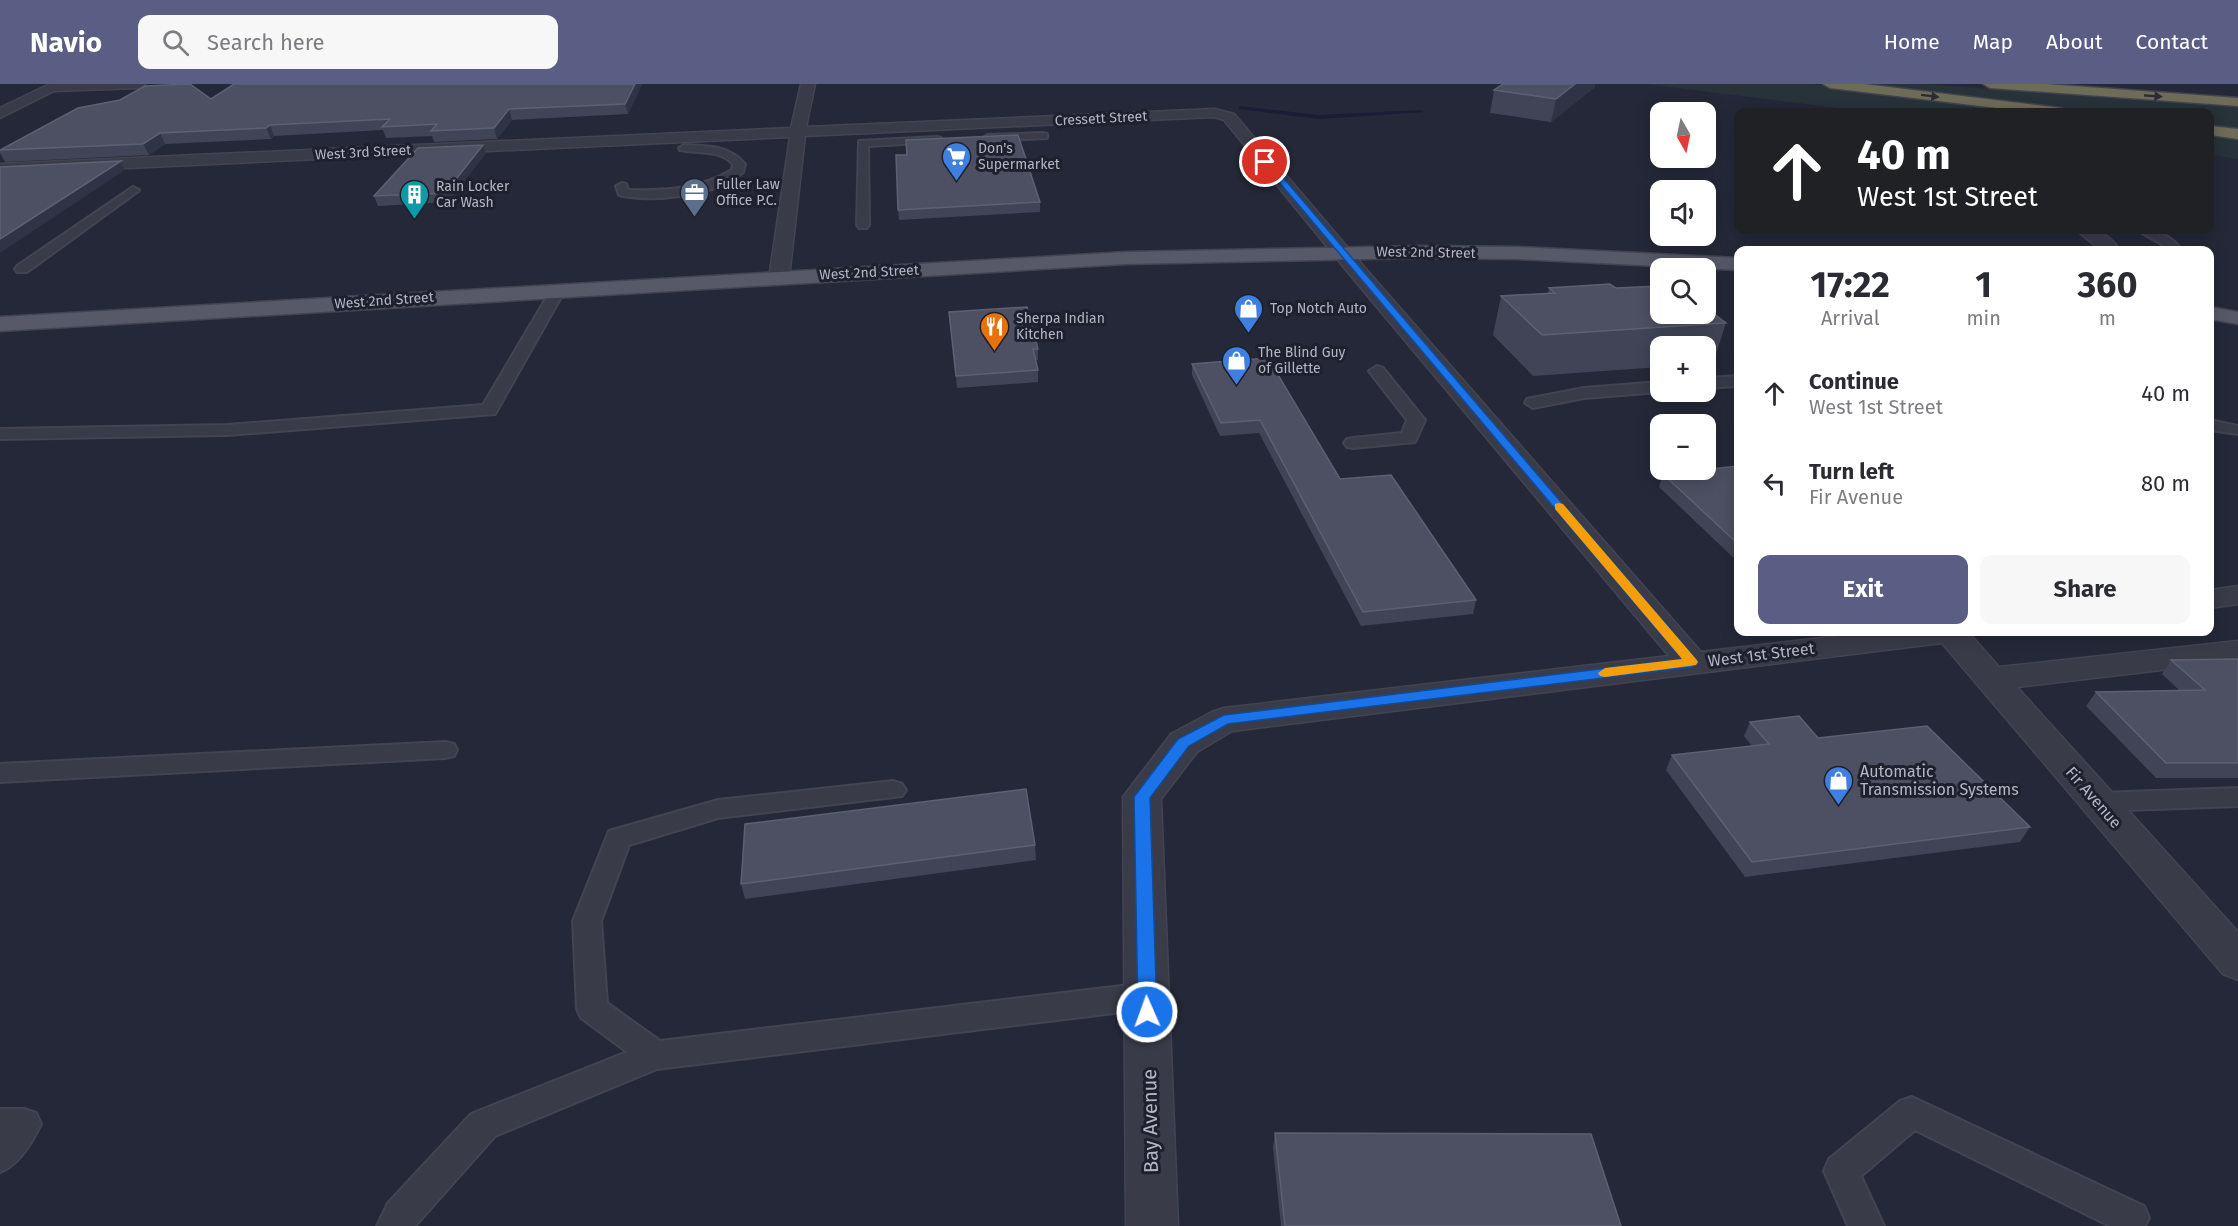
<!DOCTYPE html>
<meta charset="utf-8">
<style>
:root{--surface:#fff;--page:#f7f7f7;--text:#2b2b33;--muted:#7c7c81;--accent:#5a5e85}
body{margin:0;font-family:"Fira Sans",sans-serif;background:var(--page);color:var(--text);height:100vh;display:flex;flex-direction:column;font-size:22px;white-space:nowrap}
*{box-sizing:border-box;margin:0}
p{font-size:20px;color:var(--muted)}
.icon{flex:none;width:33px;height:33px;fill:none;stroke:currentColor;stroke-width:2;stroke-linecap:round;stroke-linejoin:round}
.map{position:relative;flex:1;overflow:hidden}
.drawer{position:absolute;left:1734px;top:162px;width:480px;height:390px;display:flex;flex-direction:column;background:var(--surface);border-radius:12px;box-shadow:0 3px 15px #0003}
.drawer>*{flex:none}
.top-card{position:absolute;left:1734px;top:24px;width:480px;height:126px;border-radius:12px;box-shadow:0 3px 15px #0003;background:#202124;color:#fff;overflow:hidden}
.needle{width:39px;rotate:171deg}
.fabs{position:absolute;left:1650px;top:18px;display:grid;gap:12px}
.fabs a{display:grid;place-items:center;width:66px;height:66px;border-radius:12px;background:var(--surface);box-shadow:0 3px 15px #0003;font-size:30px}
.pin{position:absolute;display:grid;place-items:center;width:51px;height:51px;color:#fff;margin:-26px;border:3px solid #fff;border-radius:50%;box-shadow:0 2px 6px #0007}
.me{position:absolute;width:66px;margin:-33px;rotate:358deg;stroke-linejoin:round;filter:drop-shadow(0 0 4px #0008)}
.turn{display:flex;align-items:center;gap:21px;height:126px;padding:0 24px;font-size:27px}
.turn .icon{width:78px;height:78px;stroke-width:2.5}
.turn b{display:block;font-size:42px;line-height:51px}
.eta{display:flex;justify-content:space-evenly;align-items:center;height:102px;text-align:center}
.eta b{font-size:36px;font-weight:700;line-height:42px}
.primary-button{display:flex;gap:12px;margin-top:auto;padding:12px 24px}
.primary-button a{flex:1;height:69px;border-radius:12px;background:var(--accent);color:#fff;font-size:24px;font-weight:700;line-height:69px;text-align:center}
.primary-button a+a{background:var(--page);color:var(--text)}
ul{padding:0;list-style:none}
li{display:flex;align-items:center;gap:18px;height:90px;padding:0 24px}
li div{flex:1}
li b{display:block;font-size:22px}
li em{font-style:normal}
header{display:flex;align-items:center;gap:36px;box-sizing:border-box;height:84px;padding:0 30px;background:var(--accent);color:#fff}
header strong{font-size:28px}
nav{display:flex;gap:33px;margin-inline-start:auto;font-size:21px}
.search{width:420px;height:54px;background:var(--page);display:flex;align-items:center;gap:15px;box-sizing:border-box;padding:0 21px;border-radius:12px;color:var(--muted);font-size:22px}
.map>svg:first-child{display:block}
.green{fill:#273239}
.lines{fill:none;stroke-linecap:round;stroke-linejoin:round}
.stream{fill:#1a1d35;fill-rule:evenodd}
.service-casing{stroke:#424452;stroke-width:4}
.minor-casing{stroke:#424452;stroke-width:3}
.tertiary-casing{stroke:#424452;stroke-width:3}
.primary-casing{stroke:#424452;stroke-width:3}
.motorway-casing{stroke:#414351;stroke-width:3}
.service{fill:#393b49;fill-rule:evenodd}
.minor{fill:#393b49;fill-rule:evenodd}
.tertiary{fill:#393b49;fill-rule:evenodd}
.primary{fill:#575969;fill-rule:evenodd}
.motorway{fill:#6e6b57;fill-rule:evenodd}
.wall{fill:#414456}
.shaded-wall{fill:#303345}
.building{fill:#4d5062;stroke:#5d6071;stroke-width:1.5}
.oneway{fill:#2a2b34}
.route{fill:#1a73e8;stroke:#114b97;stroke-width:1.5}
.slow{fill:#f59e0b}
.labels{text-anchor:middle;stroke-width:6;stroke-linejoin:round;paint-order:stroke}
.far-street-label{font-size:14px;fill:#b4b6c4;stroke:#1e202e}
.far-poi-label{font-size:14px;fill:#b4b6c4;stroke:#1e202e;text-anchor:start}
.street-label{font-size:16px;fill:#b4b6c4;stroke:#1e202e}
.poi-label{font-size:16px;fill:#b4b6c4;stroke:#1e202e;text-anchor:start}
.near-street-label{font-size:20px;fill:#b4b6c4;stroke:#1e202e}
</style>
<header>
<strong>Navio</strong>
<div class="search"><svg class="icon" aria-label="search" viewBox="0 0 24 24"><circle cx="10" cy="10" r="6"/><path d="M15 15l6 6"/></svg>Search here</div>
<nav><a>Home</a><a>Map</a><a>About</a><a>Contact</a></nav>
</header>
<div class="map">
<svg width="2238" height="1142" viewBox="0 0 2238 1142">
<rect width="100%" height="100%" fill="#252838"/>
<!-- green -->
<path class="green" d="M 1645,0 L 1812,0 L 2043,28 L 1871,28 Z
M 1852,0 L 1923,0 L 2238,23 L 2238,47 L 2210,44 L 2210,28 L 2082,28 Z
M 2210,50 L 2238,54 L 2238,75 L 2210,71 Z"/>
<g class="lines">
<!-- stream -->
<path class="stream" d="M 1240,22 L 1319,31 L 1421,26 L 1424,28 L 1319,35 L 1238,25 Z"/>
<defs>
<path id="service" d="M 1043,49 L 1047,50 L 1047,54 L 988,57 L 983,54 L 988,51 Z
M 937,53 L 941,54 L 941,58 L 868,62 L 869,141 L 867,144 L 859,144 L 857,141 L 859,57 Z
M 684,61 C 706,62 729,61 745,80 L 743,88 C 719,112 650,119 619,111 L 616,102 L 622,99 L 626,100 L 628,106 C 665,107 700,105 732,86 L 733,80 C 719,65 699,70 680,66 L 679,64 Z
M 133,103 L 139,106 L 137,108 L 27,188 L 17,188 L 15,185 L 17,182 Z
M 2137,146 C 2155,144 2170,151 2182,166 L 2168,166 L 2163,161 Z
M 558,202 L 565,206 L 495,330 L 227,351 L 0,355 L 0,345 L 227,341 L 483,321 L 551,206 Z
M 1377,282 L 1383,284 L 1425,336 L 1415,358 L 1353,364 L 1347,363 L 1344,359 L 1347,355 L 1353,354 L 1402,349 L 1407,336 L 1369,287 Z
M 1738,292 L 1738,302 L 1706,304 L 1706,294 Z
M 1660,298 L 1660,308 L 1584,314 L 1533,324 L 1525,319 L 1527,315 L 1584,304 Z
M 2210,336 L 2238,342 L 2238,350 L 2210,346 Z
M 445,658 L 454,660 L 457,666 L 454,672 L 445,674 L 0,698 L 0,680 Z
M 893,697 L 902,700 L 906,706 L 902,712 L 718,734 L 629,761 L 601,837 L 607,919 L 660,957 L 1147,899 L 1158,903 L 1162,912 L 1158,921 L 1147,925 L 657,985 L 495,1052 L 415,1142 L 377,1142 L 388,1119 L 471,1030 L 627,968 L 581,934 L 577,925 L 573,837 L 609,747 L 718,716 Z
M 2238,704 L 2238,722 L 2099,727 L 2090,725 L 2086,718 L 2090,711 L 2099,709 Z
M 1912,1013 L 2144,1122 L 2149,1134 L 2145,1142 L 2110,1142 L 1915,1046 L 1861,1092 L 1884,1142 L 1848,1142 L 1824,1087 L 1829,1075 L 1900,1017 Z
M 0,1025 L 24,1025 L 36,1029 L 41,1040 C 32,1059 19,1081 0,1088 Z"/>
<path id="minor" d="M 51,0 L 145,0 L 138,4 L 55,7 L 48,3 Z
M 801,0 L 815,0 L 806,43 L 1215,25 L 1234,30 L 1365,184 L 1701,568 L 1874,548 L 1968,548 L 1999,583 L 2238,557 L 2238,577 L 2017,603 L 2238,848 L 2238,896 L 2223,890 L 1942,559 L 1232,647 L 1197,668 L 1161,715 L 1178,1142 L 1126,1142 L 1123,713 L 1171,650 L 1212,628 L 1224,624 L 1669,572 L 1351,192 L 1224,36 L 1214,33 L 805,52 L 789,194 L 786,198 L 772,198 L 769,194 L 790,53 L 0,90 L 0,80 L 791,44 Z
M 2076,146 C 2096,144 2108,149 2120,166 L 2101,166 Z
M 2238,502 L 2238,520 L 2210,524 L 2210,506 Z"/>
<path id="tertiary" d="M 50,0 L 68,0 L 0,34 L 0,24 Z"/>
<path id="primary" d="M 1418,162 L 1518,163 L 1738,174 L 1738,186 L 1518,175 L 1418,174 L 1127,180 L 0,247 L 0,233 L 1127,168 Z
M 2210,223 L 2238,228 L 2238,240 L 2210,235 Z"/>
<path id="motorway" d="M 1823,0 L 1864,0 L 2061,24 L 2068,28 L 2030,28 L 1830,4 Z
M 1983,0 L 2046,0 L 2238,14 L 2238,22 L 1990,4 Z
M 2210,42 L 2238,45 L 2238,55 L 2210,51 Z"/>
</defs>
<!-- service casing -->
<use href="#service" class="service-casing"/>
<!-- minor casing -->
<use href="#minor" class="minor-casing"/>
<!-- tertiary casing -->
<use href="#tertiary" class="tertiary-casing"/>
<!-- primary casing -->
<use href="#primary" class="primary-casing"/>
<!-- motorway casing -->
<use href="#motorway" class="motorway-casing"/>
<!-- service -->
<use href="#service" class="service"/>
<!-- minor -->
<use href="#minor" class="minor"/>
<!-- tertiary -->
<use href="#tertiary" class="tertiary"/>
<!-- primary -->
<use href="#primary" class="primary"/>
<!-- motorway -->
<use href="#motorway" class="motorway"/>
</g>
<!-- wall -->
<path class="wall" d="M 234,0 L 642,0 L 628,30 L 512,36 L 497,55 L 434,58 L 432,52 L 386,54 L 383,46 L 274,52 L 271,55 L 165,60 L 149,71 L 5,78 L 0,69 L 0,66 L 211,15 Z
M 1503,0 L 1595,0 L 1595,3 L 1551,38 L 1490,29 L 1494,6 Z
M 483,61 L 486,69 L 448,118 L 378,122 L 374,112 Z
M 1040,118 L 1040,128 L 899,136 L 898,126 Z
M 1549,204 L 1616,204 L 1726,239 L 1713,279 L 1706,279 L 1706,262 L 1660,262 L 1660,283 L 1533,292 L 1493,251 L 1501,212 L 1548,209 Z
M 949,228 L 1038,265 L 1038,276 L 1035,276 L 1038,286 L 1038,298 L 957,304 Z
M 1192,280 L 1340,395 L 1476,516 L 1473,530 L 1361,542 L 1259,349 L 1220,352 L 1192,291 Z
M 1738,382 L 1738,478 L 1659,403 L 1663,390 Z
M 2238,575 L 2238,694 L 2156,694 L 2086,622 L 2096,608 L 2180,607 L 2162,590 L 2171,576 Z
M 1750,638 L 1818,654 L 2030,743 L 2020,758 L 1745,793 L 1666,686 L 1672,671 L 1752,662 L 1744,652 Z
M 1035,761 L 1036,776 L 745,815 L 741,800 Z
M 1275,1049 L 1621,1142 L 1281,1142 L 1273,1064 Z"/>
<!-- shaded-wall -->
<path class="shaded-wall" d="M 635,0 L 642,0 L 628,30 L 625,20 Z
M 1575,0 L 1595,0 L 1595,3 L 1551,38 L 1556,15 Z
M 509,25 L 512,36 L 497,55 L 494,44 Z
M 270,41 L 274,52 L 271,55 L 266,44 Z
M 160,49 L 165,60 L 149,71 L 143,60 Z
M 483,61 L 486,69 L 448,118 L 445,109 Z
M 121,77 L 125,86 L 0,169 L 0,155 Z"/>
<!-- building -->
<path class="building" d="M 190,0 L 211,15 L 234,0 L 635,0 L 625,20 L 509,25 L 494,44 L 431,47 L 437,40 L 382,43 L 390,35 L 270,41 L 266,44 L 160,49 L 143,60 L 0,66 L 78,24 L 120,16 L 145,2 Z
M 1503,0 L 1575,0 L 1556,15 L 1494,6 Z
M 1018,51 L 1040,118 L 898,126 L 896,71 L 907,71 L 906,56 Z
M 483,61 L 445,109 L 374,112 L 418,64 Z
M 121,77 L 0,155 L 0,83 Z
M 1610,200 L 1616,204 L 1660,202 L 1660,230 L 1706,230 L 1706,224 L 1726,239 L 1542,251 L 1501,212 L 1555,209 L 1549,204 Z
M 1027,223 L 1038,265 L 1033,265 L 1038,286 L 956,292 L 949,228 Z
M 1268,274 L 1340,395 L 1391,391 L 1476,516 L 1363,528 L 1260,336 L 1221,339 L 1192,280 Z
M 1738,382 L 1738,460 L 1663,390 Z
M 2238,575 L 2238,679 L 2166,679 L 2096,608 L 2205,606 L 2171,576 Z
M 1799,632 L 1818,654 L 1927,642 L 2030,743 L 1752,778 L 1672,671 L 1769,660 L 1750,638 Z
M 1026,705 L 1035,761 L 741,800 L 745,740 Z
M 1275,1049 L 1591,1050 L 1621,1142 L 1285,1142 Z"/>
<!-- one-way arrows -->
<defs><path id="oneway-solid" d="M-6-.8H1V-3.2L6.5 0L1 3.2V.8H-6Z" transform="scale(1.5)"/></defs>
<g class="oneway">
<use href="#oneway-solid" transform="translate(1930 12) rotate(7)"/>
<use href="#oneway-solid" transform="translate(2153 12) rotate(4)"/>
</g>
<!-- route -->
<path class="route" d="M 1263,76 L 1268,76 L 1698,578 L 1692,583 L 1228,640 L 1189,662 L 1150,714 L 1157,928 L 1154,934 L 1147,936 L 1141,934 L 1138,928 L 1134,713 L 1178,655 L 1224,631 L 1682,575 L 1263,79 Z"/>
<!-- slow -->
<path class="slow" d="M 1559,419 L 1563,420 L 1696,575 L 1698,578 L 1696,581 L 1605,593 L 1600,592 L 1598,589 L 1605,584 L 1682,575 L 1555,425 L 1555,420 Z"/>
<!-- icons -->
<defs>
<symbol id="supermarket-pin" viewBox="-11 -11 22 30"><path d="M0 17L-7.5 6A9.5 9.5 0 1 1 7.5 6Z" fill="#3f7fe0" stroke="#1e202e"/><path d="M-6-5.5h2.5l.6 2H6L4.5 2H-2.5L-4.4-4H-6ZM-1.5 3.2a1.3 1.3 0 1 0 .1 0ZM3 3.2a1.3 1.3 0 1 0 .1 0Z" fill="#fff"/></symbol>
<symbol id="office-pin" viewBox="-11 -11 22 30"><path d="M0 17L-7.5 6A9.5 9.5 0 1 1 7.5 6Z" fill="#5c6f8a" stroke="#1e202e"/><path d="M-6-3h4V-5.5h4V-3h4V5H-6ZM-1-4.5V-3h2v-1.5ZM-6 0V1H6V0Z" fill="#fff"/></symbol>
<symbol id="building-pin" viewBox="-11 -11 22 30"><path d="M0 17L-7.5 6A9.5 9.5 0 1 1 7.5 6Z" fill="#0f9aa8" stroke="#1e202e"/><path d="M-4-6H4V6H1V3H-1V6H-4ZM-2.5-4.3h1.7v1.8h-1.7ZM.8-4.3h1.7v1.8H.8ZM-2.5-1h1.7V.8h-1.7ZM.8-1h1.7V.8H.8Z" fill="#fff"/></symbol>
<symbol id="shop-pin" viewBox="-11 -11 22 30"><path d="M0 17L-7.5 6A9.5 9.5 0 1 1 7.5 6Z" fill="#3f7fe0" stroke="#1e202e"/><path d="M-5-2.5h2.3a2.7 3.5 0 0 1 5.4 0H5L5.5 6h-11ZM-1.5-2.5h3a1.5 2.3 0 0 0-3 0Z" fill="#fff"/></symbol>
<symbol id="restaurant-pin" viewBox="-11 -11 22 30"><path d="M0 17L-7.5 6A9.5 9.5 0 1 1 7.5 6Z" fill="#e8710a" stroke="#1e202e"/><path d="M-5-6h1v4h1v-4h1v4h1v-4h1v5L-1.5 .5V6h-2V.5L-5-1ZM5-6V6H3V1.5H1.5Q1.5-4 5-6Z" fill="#fff"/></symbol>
</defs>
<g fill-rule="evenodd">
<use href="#supermarket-pin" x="940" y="56" width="33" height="45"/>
<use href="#office-pin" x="678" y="92" width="33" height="45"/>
<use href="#building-pin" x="398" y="94" width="33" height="45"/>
<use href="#shop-pin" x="1232" y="208" width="33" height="45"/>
<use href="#restaurant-pin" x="978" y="226" width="33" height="45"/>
<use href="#shop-pin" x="1220" y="260" width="33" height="45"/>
<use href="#shop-pin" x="1822" y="680" width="33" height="45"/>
</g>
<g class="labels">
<!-- far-street labels -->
<g class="far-street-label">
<text transform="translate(1101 34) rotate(-3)" y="5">Cressett Street</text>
<text transform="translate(363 68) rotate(-3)" y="5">West 3rd Street</text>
<text transform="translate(1426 168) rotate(1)" y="5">West 2nd Street</text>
<text transform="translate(869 188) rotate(-3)" y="5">West 2nd Street</text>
<text transform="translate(384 216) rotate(-4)" y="5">West 2nd Street</text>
</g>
<!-- far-poi labels -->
<g class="far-poi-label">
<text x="978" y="69">Don's<tspan x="978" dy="16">Supermarket</tspan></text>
<text x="716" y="105">Fuller Law<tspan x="716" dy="16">Office P.C.</tspan></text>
<text x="436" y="107">Rain Locker<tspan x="436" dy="16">Car Wash</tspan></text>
<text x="1270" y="229">Top Notch Auto</text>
<text x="1016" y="239">Sherpa Indian<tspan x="1016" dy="16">Kitchen</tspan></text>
<text x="1258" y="273">The Blind Guy<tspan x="1258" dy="16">of Gillette</tspan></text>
</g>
<!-- street labels -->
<g class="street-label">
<text transform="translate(1761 570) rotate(-7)" y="6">West 1st Street</text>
<text transform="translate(2094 713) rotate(49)" y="6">Fir Avenue</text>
</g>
<!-- poi labels -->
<g class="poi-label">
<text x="1860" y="693">Automatic<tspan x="1860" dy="18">Transmission Systems</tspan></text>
</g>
<!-- near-street labels -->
<g class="near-street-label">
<text transform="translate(1150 1037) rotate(-91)" y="7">Bay Avenue</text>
</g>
</g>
</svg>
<div class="fabs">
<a><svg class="needle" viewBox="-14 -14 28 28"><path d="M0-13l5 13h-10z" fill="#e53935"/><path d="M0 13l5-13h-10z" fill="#7c7c81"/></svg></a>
<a><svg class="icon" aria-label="sound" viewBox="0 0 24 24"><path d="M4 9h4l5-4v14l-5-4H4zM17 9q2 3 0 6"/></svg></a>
<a><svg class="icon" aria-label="search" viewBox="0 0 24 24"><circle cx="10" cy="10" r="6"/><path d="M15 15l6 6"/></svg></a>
<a>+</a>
<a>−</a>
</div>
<div class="pin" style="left:1265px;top:78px;background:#d93025"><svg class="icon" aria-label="arrive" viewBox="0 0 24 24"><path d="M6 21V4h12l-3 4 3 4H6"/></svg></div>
<svg class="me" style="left:1147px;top:928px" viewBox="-20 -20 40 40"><circle r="17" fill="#1a73e8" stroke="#fff" stroke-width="3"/><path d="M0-11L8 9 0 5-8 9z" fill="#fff"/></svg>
<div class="top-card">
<div class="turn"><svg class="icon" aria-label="ahead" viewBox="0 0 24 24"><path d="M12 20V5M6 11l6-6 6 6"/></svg><div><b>40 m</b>West 1st Street</div></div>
</div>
<section class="drawer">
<div class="eta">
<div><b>17:22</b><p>Arrival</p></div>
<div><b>1</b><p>min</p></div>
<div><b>360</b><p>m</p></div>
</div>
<ul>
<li><svg class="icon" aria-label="ahead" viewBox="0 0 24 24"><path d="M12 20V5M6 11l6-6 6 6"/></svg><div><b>Continue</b><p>West 1st Street</p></div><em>40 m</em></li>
<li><svg class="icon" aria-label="left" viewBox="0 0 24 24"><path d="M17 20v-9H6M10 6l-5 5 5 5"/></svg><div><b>Turn left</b><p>Fir Avenue</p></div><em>80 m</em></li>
</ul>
<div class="primary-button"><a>Exit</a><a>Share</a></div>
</section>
</div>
